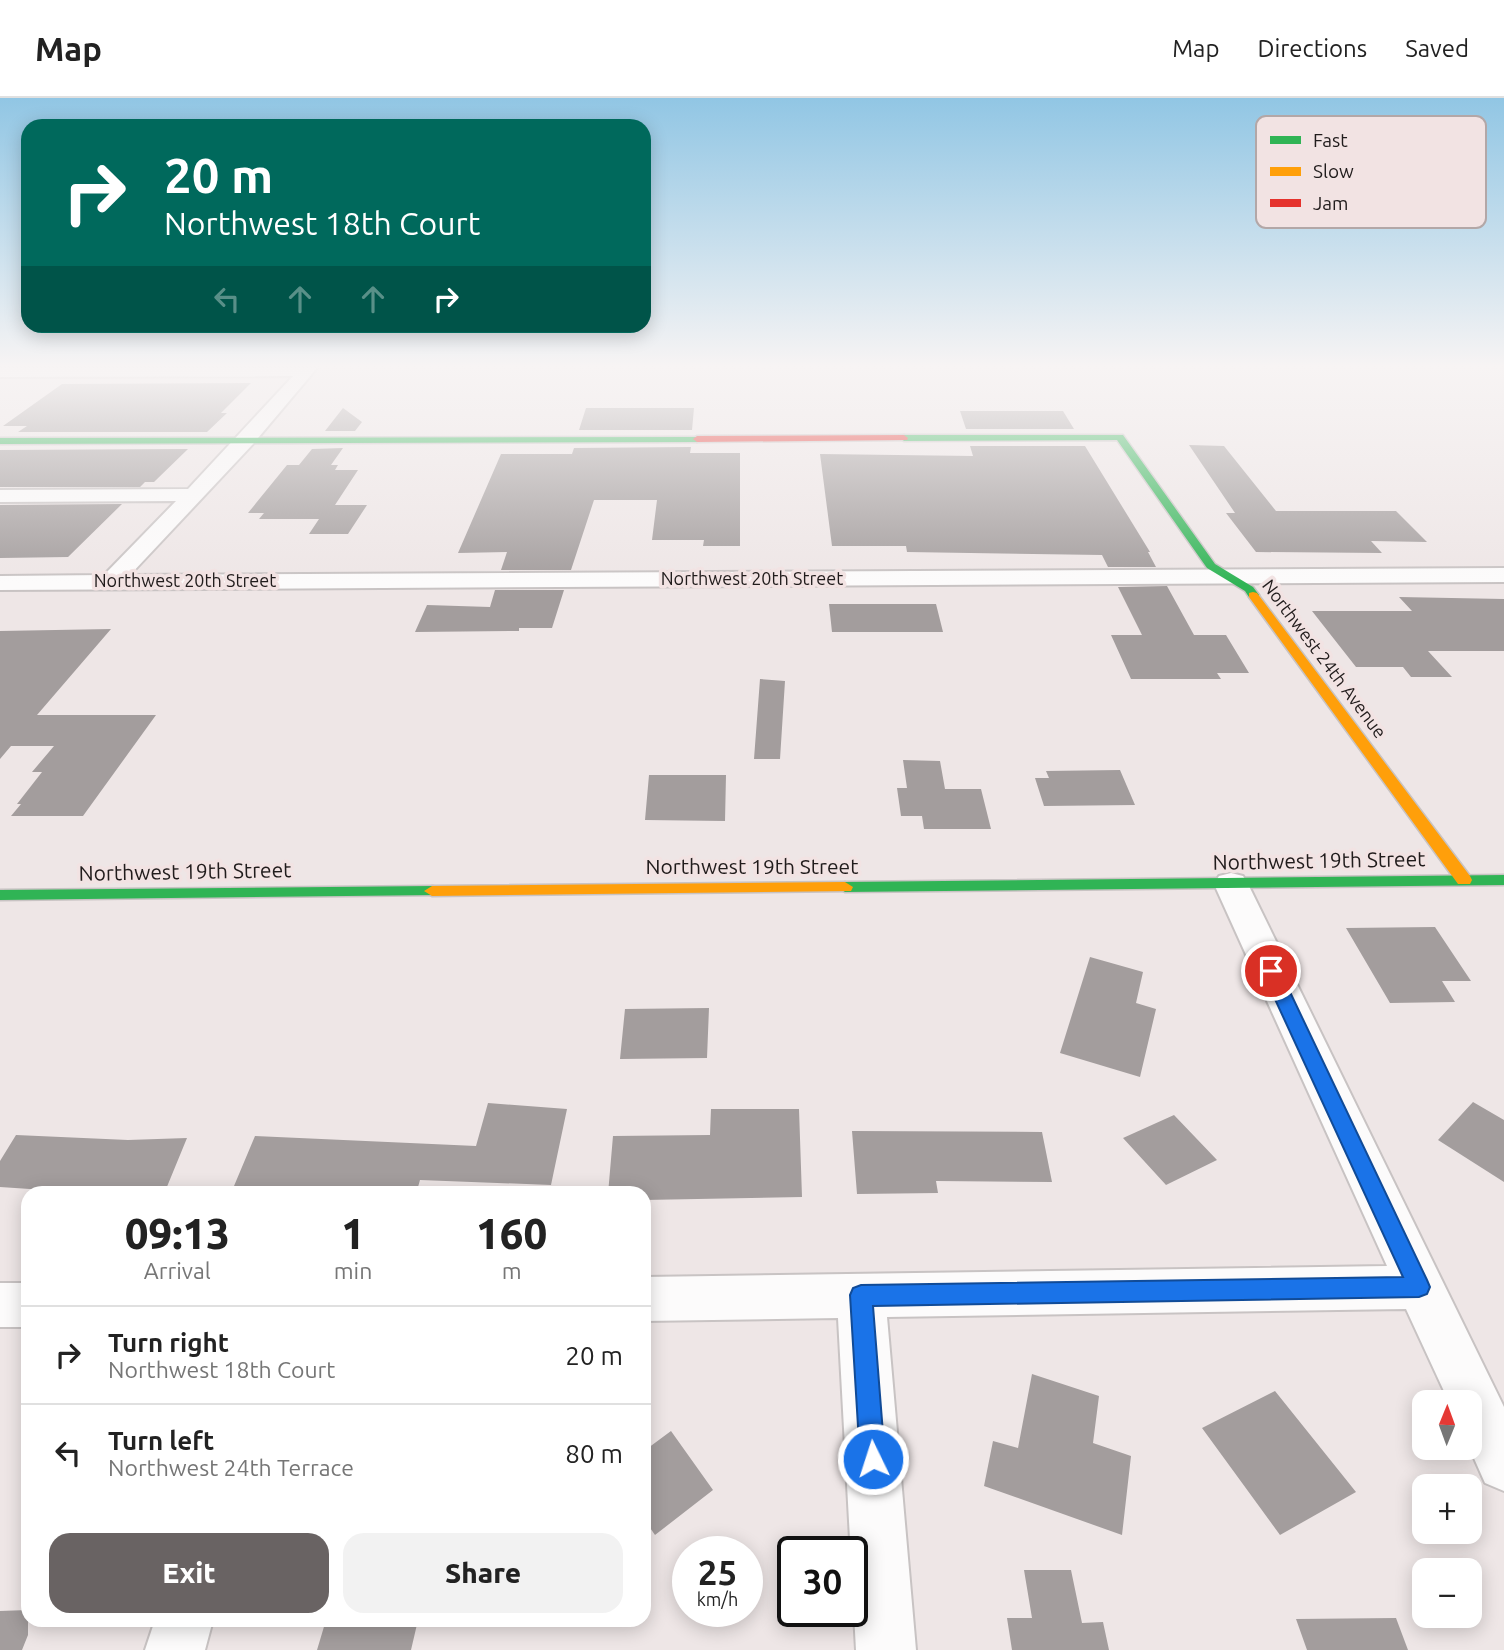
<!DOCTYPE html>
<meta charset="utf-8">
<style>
:root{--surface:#fff;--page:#f2f2f2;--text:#222;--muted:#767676;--line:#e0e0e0;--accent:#696363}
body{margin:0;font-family:Ubuntu,sans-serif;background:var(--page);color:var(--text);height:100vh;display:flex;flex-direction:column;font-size:26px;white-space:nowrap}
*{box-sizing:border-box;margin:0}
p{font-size:23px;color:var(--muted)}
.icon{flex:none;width:38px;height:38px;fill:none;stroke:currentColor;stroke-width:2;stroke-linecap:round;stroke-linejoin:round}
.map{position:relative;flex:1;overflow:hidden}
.side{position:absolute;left:21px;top:1088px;width:630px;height:441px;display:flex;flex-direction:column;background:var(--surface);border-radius:21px;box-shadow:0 4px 18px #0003}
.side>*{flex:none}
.guide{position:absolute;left:21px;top:21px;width:630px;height:214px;border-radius:21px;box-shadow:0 4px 18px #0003;background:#00695c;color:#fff;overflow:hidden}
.needle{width:46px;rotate:1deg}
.fabs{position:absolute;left:1412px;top:1292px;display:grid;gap:14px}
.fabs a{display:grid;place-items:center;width:70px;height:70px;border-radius:14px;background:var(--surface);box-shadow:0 4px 18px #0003;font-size:35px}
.speed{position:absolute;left:672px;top:1438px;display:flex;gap:14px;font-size:35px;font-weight:700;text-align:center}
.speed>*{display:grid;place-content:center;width:91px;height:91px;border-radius:50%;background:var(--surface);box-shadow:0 4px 18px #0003;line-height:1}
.speed small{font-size:18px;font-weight:400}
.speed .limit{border:4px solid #111;border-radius:10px;background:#fff;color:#111}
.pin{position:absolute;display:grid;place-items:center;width:60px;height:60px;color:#fff;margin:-30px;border:4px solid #fff;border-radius:50%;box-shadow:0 2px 7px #0007}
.me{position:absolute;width:77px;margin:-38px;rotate:356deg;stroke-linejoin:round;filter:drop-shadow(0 0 5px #0008)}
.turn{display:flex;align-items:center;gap:24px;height:147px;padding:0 28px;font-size:32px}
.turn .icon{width:91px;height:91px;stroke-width:2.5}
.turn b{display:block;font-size:49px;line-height:60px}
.lanes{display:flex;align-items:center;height:66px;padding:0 28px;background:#0003;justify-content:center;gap:35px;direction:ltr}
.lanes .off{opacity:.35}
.eta{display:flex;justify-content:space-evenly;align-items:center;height:119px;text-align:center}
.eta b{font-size:42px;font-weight:800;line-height:49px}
.primary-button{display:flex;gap:14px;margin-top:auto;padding:14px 28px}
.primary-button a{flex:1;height:80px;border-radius:21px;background:var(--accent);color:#fff;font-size:28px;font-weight:800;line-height:80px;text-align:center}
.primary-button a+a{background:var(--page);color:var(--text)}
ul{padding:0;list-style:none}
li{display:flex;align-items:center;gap:21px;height:98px;padding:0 28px;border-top:2px solid var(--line)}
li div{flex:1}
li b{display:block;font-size:26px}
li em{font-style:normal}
header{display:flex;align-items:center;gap:42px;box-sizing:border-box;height:98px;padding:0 35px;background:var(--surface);border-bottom:2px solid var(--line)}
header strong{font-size:33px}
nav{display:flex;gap:38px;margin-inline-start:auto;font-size:24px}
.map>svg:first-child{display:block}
.building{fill:#a39d9d}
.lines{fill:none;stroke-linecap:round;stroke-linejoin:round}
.street-casing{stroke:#c8c3c3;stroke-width:4}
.fast-casing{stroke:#c8c3c3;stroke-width:3}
.slow-casing{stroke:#c8c3c3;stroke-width:3}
.jam-casing{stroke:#c8c3c3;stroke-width:3}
.street{fill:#fcfbfb;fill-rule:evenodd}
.fast{fill:#30b455;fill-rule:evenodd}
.slow{fill:#ff9f0a;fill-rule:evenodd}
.jam{fill:#e5322d;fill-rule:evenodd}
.route{fill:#1a73e8;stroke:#114b97;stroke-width:2}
.labels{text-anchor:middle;stroke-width:7;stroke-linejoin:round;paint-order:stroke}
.far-street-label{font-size:18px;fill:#211c1c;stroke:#f2e3e3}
.street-label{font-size:21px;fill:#211c1c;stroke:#f2e3e3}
.key{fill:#f2e3e3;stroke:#b3a7a7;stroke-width:2}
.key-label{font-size:19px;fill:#211c1c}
</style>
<header>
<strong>Map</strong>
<nav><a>Map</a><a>Directions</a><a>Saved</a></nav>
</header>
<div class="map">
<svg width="1504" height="1552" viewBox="0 0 1504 1552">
<rect width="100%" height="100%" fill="#eee6e6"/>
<!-- building -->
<path class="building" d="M 251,285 L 221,315 L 227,315 L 207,334 L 18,334 L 27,328 L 3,328 L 62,286 Z
M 343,310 L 362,324 L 355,333 L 325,333 Z
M 586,310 L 694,310 L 692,332 L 579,332 Z
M 960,313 L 1063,313 L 1074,331 L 966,331 Z
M 1189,347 L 1224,348 L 1276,413 L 1396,413 L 1427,444 L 1371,443 L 1382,455 L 1256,454 L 1226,415 L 1235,415 Z
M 970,348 L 1085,348 L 1150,454 L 1148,454 L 1156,469 L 1108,469 L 1102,457 L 907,454 L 906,448 L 832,448 L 820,356 L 973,358 Z
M 691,349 L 690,355 L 740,355 L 740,448 L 703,448 L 704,442 L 652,442 L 657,402 L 594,402 L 571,472 L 501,472 L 507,454 L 458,455 L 501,356 L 572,356 L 574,350 Z
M 343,350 L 331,367 L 338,367 L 335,372 L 358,372 L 335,407 L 367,407 L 348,436 L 309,436 L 319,421 L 259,421 L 264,415 L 248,415 L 287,367 L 299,367 L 312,351 Z
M 188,351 L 154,384 L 145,384 L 140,389 L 0,389 L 0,352 Z
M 122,406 L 68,459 L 0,460 L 0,407 Z
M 1167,488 L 1194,537 L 1226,537 L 1249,575 L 1217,575 L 1221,581 L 1131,581 L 1111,537 L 1142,537 L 1118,489 Z
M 495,492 L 564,492 L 552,530 L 519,530 L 519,533 L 415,534 L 427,507 L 490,509 Z
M 1399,499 L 1504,501 L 1504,553 L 1428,553 L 1452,579 L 1411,579 L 1403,569 L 1356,569 L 1312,513 L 1412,513 Z
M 829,506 L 936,506 L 943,534 L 832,534 Z
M 111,531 L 37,617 L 156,617 L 83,718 L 11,718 L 21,706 L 17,706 L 42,674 L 32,674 L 54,648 L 11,648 L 0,661 L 0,533 Z
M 760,581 L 785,583 L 780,661 L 754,661 Z
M 903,662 L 940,663 L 945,691 L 981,691 L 991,731 L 924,731 L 922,718 L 901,718 L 897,690 L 907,690 Z
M 1120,672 L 1135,707 L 1044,708 L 1035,680 L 1049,680 L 1046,673 Z
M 649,677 L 726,677 L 725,723 L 645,722 Z
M 1435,829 L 1471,883 L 1442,883 L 1455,904 L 1390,905 L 1346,830 Z
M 1090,859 L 1143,874 L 1136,905 L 1156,911 L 1140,979 L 1060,955 Z
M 709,910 L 707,960 L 620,961 L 625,911 Z
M 1473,1004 L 1504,1022 L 1504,1084 L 1438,1042 Z
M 488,1005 L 567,1011 L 551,1087 L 420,1082 L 416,1096 L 330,1096 L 332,1090 L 234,1088 L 255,1038 L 476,1048 Z
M 711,1011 L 799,1011 L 802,1099 L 644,1102 L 644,1096 L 608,1096 L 613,1038 L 710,1037 Z
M 1174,1017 L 1217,1062 L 1166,1087 L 1123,1040 Z
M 852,1033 L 1042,1034 L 1052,1084 L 936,1083 L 938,1095 L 857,1096 Z
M 16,1037 L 128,1042 L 187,1040 L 164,1096 L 105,1096 L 0,1089 L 0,1063 Z
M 1032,1276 L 1099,1298 L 1093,1345 L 1131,1358 L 1122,1437 L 984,1388 L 993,1343 L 1018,1350 Z
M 1275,1293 L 1356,1394 L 1280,1437 L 1202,1330 Z
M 671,1333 L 713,1392 L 655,1437 L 644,1421 L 644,1353 Z
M 1024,1472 L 1071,1472 L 1082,1525 L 1103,1524 L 1109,1552 L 1012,1552 L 1007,1520 L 1032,1520 Z
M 28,1512 L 28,1537 L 22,1552 L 0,1552 L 0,1513 Z
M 1396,1520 L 1408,1552 L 1307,1552 L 1296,1521 Z
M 326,1522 L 418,1522 L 411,1552 L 317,1552 Z"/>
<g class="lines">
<defs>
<path id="street" d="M 0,270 L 317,270 L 253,346 L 130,477 L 1504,470 L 1504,484 L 0,492 L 0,478 L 104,477 L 176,403 L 0,404 L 0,392 L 188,391 L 293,278 L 0,279 Z
M 1231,775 L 1243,778 L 1248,786 L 1504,1309 L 1504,1393 L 1485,1385 L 1469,1349 L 1470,1304 L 1449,1304 L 1406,1211 L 887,1219 L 916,1552 L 856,1552 L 838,1220 L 644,1223 L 644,1179 L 1387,1168 L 1214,786 L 1219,778 Z
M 0,1185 L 28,1185 L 28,1229 L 0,1229 Z
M 155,1522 L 213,1522 L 205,1552 L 145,1552 Z"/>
<path id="fast" d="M 1123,337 L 1215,466 L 1253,489 L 1259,497 L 1257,499 L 1249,499 L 1245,493 L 1207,470 L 1117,342 L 904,343 L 900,340 L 904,337 Z
M 700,339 L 701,341 L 697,344 L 0,346 L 0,340 Z
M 1504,777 L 1504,787 L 845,794 L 837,789 L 845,784 Z
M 432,788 L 438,789 L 440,793 L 438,797 L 0,802 L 0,792 Z"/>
<path id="slow" d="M 1253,494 L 1257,495 L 1470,778 L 1472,782 L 1470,786 L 1458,786 L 1249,499 L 1249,495 Z
M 845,784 L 853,789 L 851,793 L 432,798 L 424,793 L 432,788 Z"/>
<path id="jam" d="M 904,337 L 908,340 L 907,342 L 697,344 L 693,341 L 697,338 Z"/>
</defs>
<!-- street casing -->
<use href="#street" class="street-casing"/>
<!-- fast casing -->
<use href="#fast" class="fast-casing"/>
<!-- slow casing -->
<use href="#slow" class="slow-casing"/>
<!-- jam casing -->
<use href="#jam" class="jam-casing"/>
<!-- street -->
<use href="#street" class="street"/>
<!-- fast -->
<use href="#fast" class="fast"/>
<!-- slow -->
<use href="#slow" class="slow"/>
<!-- jam -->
<use href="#jam" class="jam"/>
</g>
<!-- sky -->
<linearGradient id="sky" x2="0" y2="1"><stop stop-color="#91c6e4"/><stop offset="0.55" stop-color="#f7f4f4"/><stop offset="1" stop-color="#f7f4f4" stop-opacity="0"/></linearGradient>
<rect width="1504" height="487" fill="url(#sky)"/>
<!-- route -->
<path class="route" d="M 1271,866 L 1280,873 L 1427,1182 L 1430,1189 L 1427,1196 L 1419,1199 L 873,1208 L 885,1361 L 882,1370 L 873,1374 L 864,1370 L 860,1361 L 850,1197 L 853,1190 L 861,1187 L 1403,1179 L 1262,873 Z"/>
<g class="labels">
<!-- far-street labels -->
<g class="far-street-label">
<text x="752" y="487">Northwest 20th Street</text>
<text x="185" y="489">Northwest 20th Street</text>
<text transform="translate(1324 561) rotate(53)" y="6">Northwest 24th Avenue</text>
</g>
<!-- street labels -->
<g class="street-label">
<text transform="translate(1319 763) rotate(-1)" y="7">Northwest 19th Street</text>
<text x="752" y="776">Northwest 19th Street</text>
<text transform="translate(185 774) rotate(-1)" y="7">Northwest 19th Street</text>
</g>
</g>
<!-- legend -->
<rect x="1256" y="18" width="230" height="112" rx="10" class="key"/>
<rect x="1270" y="38" width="31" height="8" fill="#30b455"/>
<rect x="1270" y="69" width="31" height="9" fill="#ff9f0a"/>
<rect x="1270" y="101" width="31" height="8" fill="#e5322d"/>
<g class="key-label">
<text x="1313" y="49">Fast</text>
<text x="1313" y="80">Slow</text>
<text x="1313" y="112">Jam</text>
</g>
</svg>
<div class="fabs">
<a><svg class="needle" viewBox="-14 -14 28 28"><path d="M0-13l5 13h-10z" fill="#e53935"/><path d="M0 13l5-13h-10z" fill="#767676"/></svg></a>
<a>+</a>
<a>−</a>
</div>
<div class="speed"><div>25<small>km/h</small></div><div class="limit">30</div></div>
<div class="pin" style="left:1271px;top:873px;background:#d93025"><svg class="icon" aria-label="arrive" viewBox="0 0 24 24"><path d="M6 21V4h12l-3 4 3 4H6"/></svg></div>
<svg class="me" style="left:873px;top:1361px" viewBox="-20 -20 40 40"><circle r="17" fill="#1a73e8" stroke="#fff" stroke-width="3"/><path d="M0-11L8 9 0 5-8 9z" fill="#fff"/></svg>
<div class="guide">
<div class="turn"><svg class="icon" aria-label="right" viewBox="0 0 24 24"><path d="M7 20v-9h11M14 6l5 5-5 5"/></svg><div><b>20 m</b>Northwest 18th Court</div></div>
<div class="lanes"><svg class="icon off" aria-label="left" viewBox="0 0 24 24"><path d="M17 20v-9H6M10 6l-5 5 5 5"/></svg><svg class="icon off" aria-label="ahead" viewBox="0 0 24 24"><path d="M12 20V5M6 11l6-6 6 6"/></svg><svg class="icon off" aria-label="ahead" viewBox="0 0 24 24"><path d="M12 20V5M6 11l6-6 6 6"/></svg><svg class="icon" aria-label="right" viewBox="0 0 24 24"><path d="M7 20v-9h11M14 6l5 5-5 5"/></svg></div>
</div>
<section class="side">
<div class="eta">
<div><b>09:13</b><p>Arrival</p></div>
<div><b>1</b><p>min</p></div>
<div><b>160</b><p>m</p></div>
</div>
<ul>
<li><svg class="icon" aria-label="right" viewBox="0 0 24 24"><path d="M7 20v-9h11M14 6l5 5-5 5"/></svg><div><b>Turn right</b><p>Northwest 18th Court</p></div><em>20 m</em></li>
<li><svg class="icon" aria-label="left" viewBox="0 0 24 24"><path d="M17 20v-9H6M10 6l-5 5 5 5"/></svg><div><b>Turn left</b><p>Northwest 24th Terrace</p></div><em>80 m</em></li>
</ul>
<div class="primary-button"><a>Exit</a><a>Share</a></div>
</section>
</div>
